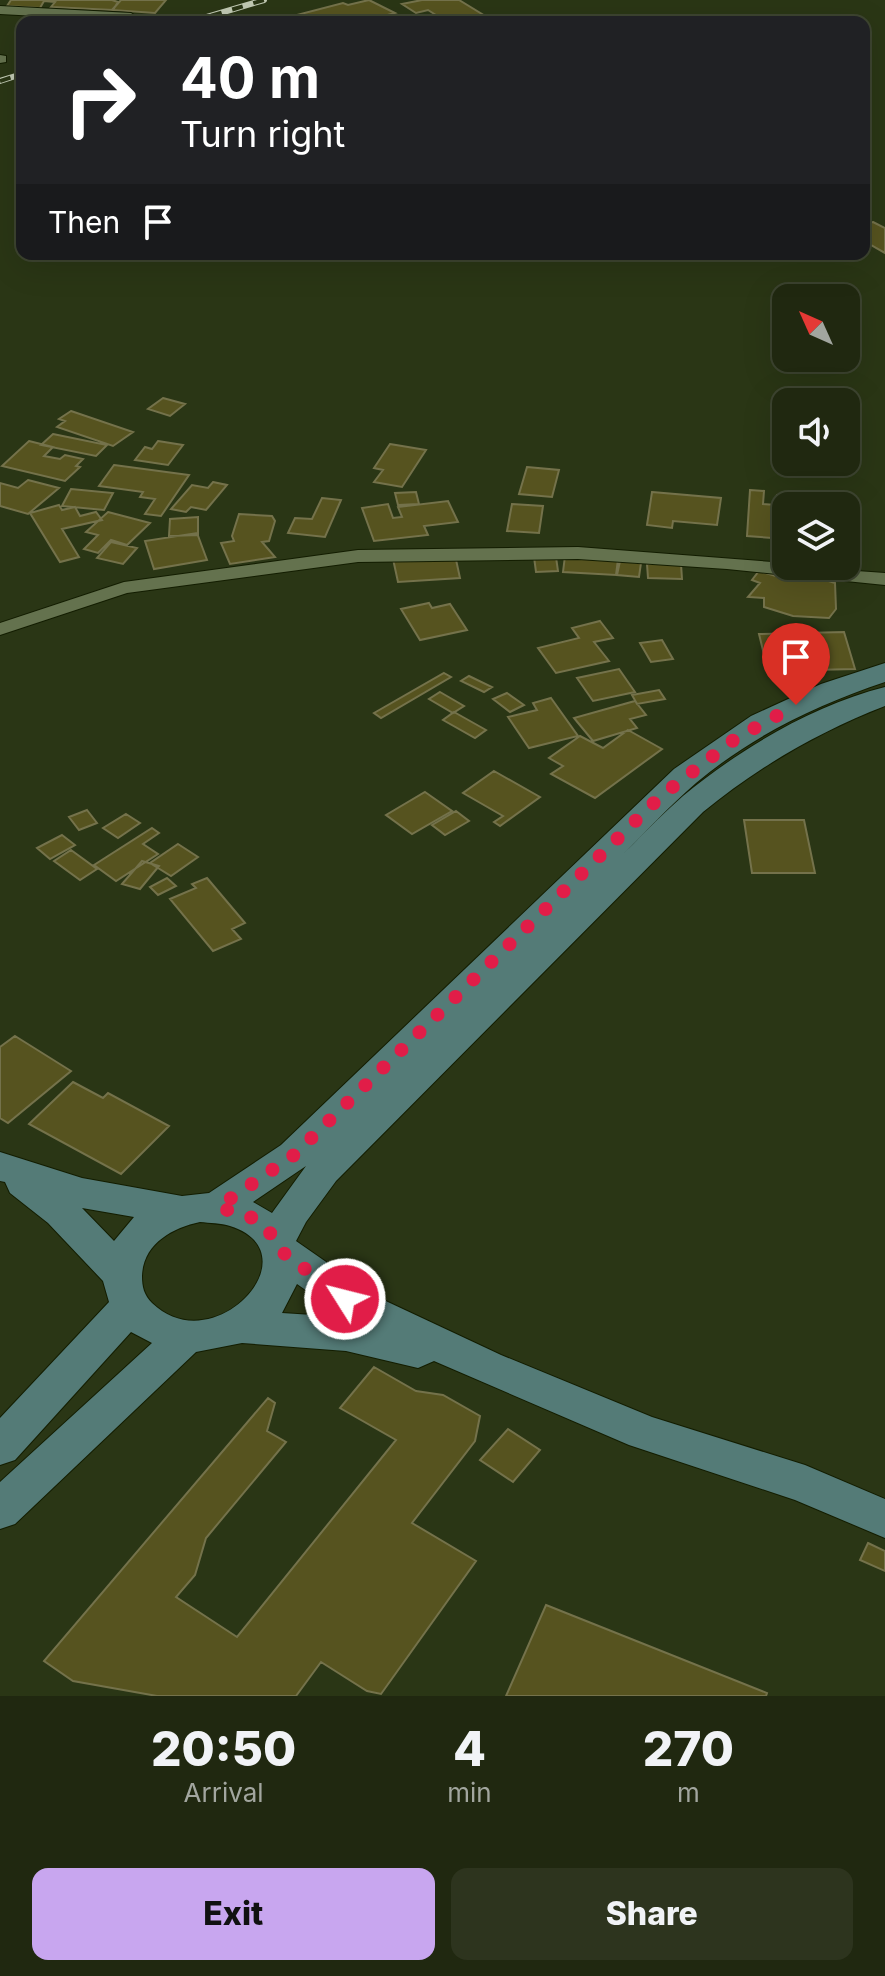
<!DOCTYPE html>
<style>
:root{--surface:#202810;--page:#2d341e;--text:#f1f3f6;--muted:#a2a69f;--line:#3d4430;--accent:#c8a6ef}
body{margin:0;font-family:Inter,sans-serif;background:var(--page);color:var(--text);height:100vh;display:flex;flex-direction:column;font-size:30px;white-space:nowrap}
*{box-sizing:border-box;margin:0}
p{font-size:26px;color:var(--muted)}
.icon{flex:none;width:44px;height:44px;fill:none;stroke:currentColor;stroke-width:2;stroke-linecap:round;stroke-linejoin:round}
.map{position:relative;height:1696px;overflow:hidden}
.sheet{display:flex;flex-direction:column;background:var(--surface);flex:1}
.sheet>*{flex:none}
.banner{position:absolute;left:16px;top:16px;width:854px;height:244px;border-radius:16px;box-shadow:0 8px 32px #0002,0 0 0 2px var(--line);background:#202124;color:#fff;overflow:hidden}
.needle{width:52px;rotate:315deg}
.buttons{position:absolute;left:772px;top:284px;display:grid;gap:16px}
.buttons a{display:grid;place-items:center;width:88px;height:88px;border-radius:16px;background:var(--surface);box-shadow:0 8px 32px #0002,0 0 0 2px var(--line);font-size:40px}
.pin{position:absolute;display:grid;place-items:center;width:68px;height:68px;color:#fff;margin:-82px -34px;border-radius:50% 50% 50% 0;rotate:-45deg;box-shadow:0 0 8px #0007}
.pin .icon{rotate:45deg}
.me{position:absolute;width:88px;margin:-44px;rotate:306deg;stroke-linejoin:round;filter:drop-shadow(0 0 6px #0008)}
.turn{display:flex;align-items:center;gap:28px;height:168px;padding:0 32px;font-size:36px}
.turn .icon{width:104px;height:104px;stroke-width:2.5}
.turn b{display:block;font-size:56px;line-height:68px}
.then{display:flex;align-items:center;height:76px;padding:0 32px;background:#0003;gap:16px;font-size:30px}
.eta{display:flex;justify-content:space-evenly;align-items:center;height:136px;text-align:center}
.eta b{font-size:48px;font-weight:800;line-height:56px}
.cta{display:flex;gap:16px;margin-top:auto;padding:16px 32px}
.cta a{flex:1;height:92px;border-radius:16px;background:var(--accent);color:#111;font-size:32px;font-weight:800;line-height:92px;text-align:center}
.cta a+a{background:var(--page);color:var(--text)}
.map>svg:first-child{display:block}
.building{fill:#56531f;stroke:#74724b;stroke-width:2}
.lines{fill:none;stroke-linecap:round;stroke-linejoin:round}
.street-casing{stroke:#131d00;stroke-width:2}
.secondary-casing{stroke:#131d00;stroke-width:2}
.street{fill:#64724e;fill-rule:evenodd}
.secondary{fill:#547b77;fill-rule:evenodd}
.rail-casing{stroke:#c1c9b3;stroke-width:6}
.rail{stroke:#2a3615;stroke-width:4;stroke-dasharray:11;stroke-linecap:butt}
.route{stroke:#e11d48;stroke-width:14;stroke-dasharray:0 25.2}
</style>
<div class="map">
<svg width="885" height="1696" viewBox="0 0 885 1696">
<rect width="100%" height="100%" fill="#2a3615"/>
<!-- building -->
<path class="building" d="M 11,0 L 112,0 L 118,2 L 113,10 L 51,7 L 55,2 L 44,1 L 40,8 L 7,6 Z
M 121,0 L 166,0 L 155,13 L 112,10 Z
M 369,0 L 395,13 L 361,22 L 292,22 L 285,18 L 343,3 L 348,5 Z
M 422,0 L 459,0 L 495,22 L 447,22 L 428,10 L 416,13 L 402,4 Z
M 873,222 L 885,228 L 885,253 L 864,241 L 864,224 Z
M 163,398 L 185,404 L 170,416 L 148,409 Z
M 71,411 L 133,432 L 113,446 L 57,427 L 65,421 L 59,419 Z
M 53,434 L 107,445 L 96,456 L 41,445 Z
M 29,441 L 53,447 L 44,456 L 60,459 L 65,455 L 83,459 L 76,466 L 80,467 L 65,481 L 2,466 Z
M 158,441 L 183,445 L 168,465 L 135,460 L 145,447 L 152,449 Z
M 390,444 L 426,450 L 402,487 L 374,482 L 383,470 L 374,468 Z
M 114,465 L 189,475 L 161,516 L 145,514 L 155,499 L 140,497 L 143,492 L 99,486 Z
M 527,467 L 559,470 L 552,497 L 519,494 Z
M 28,480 L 59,488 L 28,514 L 0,506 L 0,483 L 18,488 Z
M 213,482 L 227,485 L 206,510 L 191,507 L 186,512 L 171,509 L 192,485 L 208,488 Z
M 71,489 L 113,493 L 104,510 L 62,506 Z
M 750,490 L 764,491 L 763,504 L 776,505 L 777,495 L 792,496 L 792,506 L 786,506 L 786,519 L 780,519 L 780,529 L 786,529 L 786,539 L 747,536 Z
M 416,492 L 419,504 L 398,505 L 395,493 Z
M 652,492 L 721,498 L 717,525 L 673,521 L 672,528 L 647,525 Z
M 322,498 L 341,500 L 325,537 L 288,533 L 295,518 L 312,519 Z
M 448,501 L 458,522 L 424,526 L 428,535 L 374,541 L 362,508 L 388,504 L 393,518 L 402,517 L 398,507 Z
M 512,504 L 543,506 L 539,533 L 507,531 Z
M 59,505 L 62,510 L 75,507 L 80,516 L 96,512 L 102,520 L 62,529 L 79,557 L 60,562 L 30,513 Z
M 108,512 L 150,523 L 127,545 L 111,540 L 98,553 L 84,549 L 98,535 L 86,532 Z
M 239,514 L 272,516 L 275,521 L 269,541 L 262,542 L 275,557 L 230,564 L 221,543 L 234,541 L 232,536 Z
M 198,517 L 198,535 L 169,536 L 170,519 Z
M 197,533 L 207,560 L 154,569 L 145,541 Z
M 111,542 L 137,548 L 123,564 L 97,558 Z
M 455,555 L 460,578 L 398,582 L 393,559 Z
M 565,556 L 618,559 L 616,575 L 563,572 Z
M 534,557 L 556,557 L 558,571 L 536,572 Z
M 620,561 L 641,563 L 639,577 L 617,575 Z
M 647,564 L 681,564 L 682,579 L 648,578 Z
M 759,571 L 779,577 L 816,577 L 835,583 L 836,609 L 829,618 L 793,616 L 764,607 L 764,598 L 748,597 L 760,583 L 752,580 Z
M 429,603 L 432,608 L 450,604 L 467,630 L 420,640 L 401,609 Z
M 600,621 L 613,638 L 594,642 L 609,661 L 556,673 L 538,648 L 579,638 L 572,628 Z
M 844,632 L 855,669 L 768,671 L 759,634 Z
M 662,640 L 673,659 L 651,662 L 640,643 Z
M 619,669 L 635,692 L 593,701 L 577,678 Z
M 444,673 L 451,677 L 381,718 L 374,713 Z
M 469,676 L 492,687 L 484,692 L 461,681 Z
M 659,690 L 665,699 L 637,704 L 632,695 Z
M 440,692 L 464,706 L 453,713 L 429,699 Z
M 507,693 L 524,705 L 510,712 L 493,699 Z
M 551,698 L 578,736 L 529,748 L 508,717 L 537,710 L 533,703 Z
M 635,701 L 646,715 L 630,719 L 637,728 L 593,741 L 574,718 Z
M 454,712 L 486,730 L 475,738 L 443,720 Z
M 628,730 L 662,749 L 595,798 L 551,774 L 563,766 L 549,758 L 580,736 L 603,748 Z
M 494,771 L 540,797 L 500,826 L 494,822 L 503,816 L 463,793 Z
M 425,792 L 452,811 L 412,834 L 386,815 Z
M 87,810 L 97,823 L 79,830 L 69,817 Z
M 456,811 L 469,821 L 445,835 L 432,825 Z
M 126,814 L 140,823 L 118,838 L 103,828 Z
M 744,820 L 804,820 L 815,873 L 752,873 Z
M 152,828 L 159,833 L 143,844 L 158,854 L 116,881 L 94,865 Z
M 62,835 L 75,845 L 50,859 L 37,848 Z
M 178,844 L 198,857 L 171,876 L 150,863 Z
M 71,850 L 97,869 L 80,880 L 54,861 Z
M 142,861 L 159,866 L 140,889 L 122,884 Z
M 167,878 L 176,886 L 158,895 L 150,887 Z
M 207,878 L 245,923 L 232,929 L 241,939 L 213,951 L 170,899 L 196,888 L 192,884 Z
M 15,1036 L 71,1071 L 8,1123 L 0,1118 L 0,1047 Z
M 73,1082 L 103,1098 L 108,1093 L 169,1126 L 121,1174 L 29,1124 Z
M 374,1367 L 416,1391 L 443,1395 L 480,1416 L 475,1441 L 412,1523 L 476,1561 L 381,1694 L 367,1691 L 321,1662 L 296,1696 L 157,1696 L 73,1681 L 44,1661 L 268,1398 L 275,1403 L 267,1431 L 286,1442 L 206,1538 L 195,1575 L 176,1597 L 237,1637 L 396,1440 L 340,1408 Z
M 508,1429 L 540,1450 L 513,1482 L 480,1460 Z
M 868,1543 L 885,1551 L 885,1571 L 860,1560 Z
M 546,1605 L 767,1693 L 766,1696 L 506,1696 Z"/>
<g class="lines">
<defs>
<path id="street" d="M 0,6 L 131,13 L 137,17 L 131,21 L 0,14 Z
M 0,55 L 6,56 L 6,62 L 0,63 Z
M 578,547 L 786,563 L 786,566 L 885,573 L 885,585 L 727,569 L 578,559 L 358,562 L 127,593 L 0,635 L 0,623 L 124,582 L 358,550 Z"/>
<path id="secondary" d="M 885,663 L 885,682 C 816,705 752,736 696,783 C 668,807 643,835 616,861 C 639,839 660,816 683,796 C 740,749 813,705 885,687 L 885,706 C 818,732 758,767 703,812 L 336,1181 L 306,1222 L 296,1241 L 375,1296 L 501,1355 L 652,1417 L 805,1465 L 885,1499 L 885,1538 L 795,1500 L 629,1445 L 434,1361 L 418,1368 L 346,1351 L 242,1343 L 196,1352 L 15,1524 L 0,1529 L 0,1482 L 152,1343 L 131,1332 L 15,1460 L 0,1465 L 0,1418 L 109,1302 L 103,1281 L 48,1223 L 10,1193 L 5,1182 L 0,1181 L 0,1152 L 82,1178 L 182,1196 L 209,1193 L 281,1145 L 674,769 L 751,716 L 821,684 ZM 306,1166 L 272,1213 L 253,1202 ZM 82,1208 L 134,1217 L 114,1241 ZM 200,1222 C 210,1223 221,1223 230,1226 C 315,1253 214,1363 152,1303 C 144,1295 142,1287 142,1276 C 143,1244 172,1228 200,1222 ZM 297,1284 L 344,1317 L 282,1313 Z"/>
</defs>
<!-- street casing -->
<use href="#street" class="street-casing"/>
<!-- secondary casing -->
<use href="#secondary" class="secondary-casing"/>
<!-- street -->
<use href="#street" class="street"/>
<!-- secondary -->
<use href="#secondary" class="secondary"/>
<defs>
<path id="rail" d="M 190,22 L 264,0
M 0,81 L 22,74"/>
</defs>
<!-- rail casing -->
<use href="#rail" class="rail-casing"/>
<!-- rail -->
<use href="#rail" class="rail"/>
</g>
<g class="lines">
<!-- route -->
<path class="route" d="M 345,1299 L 281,1251 L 267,1228 L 253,1218 L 218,1207 L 294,1155 L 661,796 L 735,739 L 796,705"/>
</g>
</svg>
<div class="buttons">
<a><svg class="needle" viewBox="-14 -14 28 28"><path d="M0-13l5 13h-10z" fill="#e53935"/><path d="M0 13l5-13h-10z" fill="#a2a69f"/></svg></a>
<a><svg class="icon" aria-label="sound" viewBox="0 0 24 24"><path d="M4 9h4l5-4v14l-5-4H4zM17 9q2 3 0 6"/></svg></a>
<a><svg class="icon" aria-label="layers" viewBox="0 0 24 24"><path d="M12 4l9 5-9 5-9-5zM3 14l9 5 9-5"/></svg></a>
</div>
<div class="pin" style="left:796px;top:705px;background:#d93025"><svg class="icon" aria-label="arrive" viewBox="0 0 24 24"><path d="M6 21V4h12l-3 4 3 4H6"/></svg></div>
<svg class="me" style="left:345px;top:1299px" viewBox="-20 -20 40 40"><circle r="17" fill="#e11d48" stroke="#fff" stroke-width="3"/><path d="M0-11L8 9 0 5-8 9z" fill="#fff"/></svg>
<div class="banner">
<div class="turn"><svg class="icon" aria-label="right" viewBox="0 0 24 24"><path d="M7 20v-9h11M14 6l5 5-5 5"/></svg><div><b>40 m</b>Turn right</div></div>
<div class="then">Then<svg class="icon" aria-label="arrive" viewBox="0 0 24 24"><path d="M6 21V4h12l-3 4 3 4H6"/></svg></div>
</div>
</div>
<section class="sheet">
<div class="eta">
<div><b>20:50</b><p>Arrival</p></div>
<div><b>4</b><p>min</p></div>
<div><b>270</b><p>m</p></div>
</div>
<div class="cta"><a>Exit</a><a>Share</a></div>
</section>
